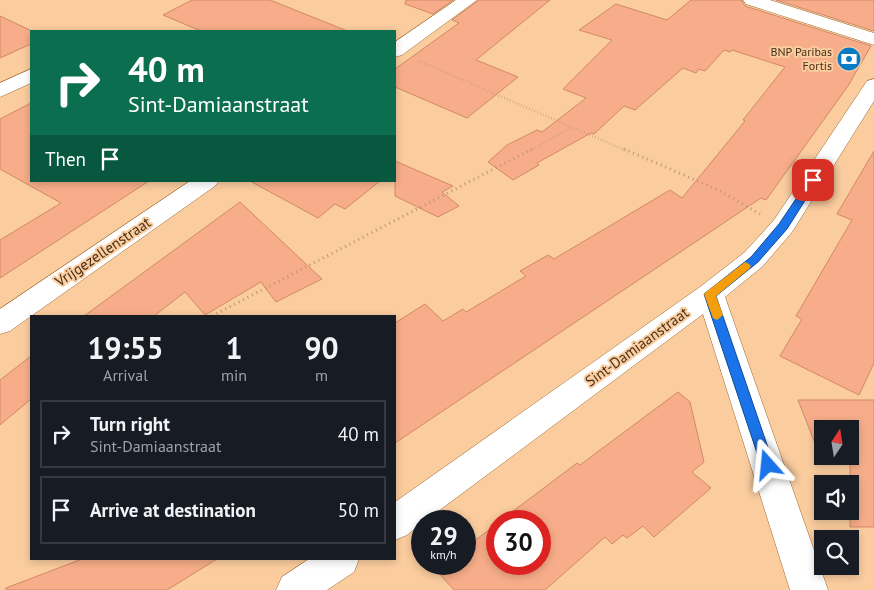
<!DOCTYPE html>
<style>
:root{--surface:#171b24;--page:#20242c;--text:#f1f3f6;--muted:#9ea1a6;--line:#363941}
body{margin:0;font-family:"PT Sans",sans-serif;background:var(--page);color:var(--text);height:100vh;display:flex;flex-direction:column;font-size:19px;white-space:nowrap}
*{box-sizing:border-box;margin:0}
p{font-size:16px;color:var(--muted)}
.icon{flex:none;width:28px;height:28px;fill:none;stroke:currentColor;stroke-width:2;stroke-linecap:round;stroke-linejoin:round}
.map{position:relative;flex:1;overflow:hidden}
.sheet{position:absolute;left:30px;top:315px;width:366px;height:245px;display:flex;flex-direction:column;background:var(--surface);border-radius:0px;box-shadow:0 2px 8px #0003}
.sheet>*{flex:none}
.banner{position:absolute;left:30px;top:30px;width:366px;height:152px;border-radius:0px;box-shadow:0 2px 8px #0003;background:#0b6e4f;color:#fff;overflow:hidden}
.needle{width:32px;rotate:12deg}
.controls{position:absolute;left:814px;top:420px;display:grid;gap:10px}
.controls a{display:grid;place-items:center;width:45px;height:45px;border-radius:0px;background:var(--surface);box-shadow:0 2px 8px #0003;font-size:25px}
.speed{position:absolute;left:411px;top:510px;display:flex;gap:10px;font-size:25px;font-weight:700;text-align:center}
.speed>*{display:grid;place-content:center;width:65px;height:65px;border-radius:50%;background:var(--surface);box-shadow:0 2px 8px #0003;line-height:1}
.speed small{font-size:12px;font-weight:400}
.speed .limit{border:8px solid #d22;background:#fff;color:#111}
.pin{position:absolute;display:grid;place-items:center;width:42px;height:42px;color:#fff;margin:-21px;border-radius:10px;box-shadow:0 2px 8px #0006}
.me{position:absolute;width:55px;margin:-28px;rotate:342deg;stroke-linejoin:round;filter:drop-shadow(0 0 4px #0008)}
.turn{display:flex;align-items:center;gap:18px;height:105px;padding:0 15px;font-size:22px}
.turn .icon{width:65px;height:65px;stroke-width:2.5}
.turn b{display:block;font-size:35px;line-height:42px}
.then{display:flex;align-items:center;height:48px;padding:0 15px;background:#0003;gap:10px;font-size:19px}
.eta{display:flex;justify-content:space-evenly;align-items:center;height:85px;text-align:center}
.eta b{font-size:30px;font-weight:600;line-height:35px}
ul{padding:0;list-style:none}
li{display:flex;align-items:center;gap:15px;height:68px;margin:0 10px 8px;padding:0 5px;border:2px solid var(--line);border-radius:0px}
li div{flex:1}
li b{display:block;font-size:19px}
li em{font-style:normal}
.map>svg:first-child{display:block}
.building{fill:#f7ad89;stroke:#d18967}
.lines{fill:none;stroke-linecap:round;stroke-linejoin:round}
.minor-casing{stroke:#9a662b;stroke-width:1}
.path-far1{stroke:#bc9670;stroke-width:2.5;stroke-dasharray:0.5 2.5;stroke-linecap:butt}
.path{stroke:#bc9670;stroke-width:3;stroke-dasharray:1 4;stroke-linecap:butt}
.minor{fill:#fff;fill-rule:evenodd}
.route{fill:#1a73e8;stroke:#114b97}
.slow{fill:#f59e0b}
.labels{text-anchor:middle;stroke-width:4;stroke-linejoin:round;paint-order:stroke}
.far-poi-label{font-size:12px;fill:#473018;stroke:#facc9e;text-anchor:end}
.street-label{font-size:15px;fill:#473018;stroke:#facc9e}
</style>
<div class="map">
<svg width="874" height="590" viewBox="0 0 874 590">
<rect width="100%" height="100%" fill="#facc9e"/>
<!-- building -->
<path class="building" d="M 192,0 L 270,0 L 345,30 L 345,31 L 201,31 L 163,15 Z
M 406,0 L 453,0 L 433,14 L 405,4 Z
M 479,0 L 550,0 L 476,60 L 518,77 L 467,118 L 395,87 L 395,69 L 459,23 L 452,20 Z
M 691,0 L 741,0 L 745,6 L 871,46 L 848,86 L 766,200 L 761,198 L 395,443 L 395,323 L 425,304 L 443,321 L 463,309 L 466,312 L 526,276 L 520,271 L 548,255 L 554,259 L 670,190 L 682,198 L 745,121 L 743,120 L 785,67 L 732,50 L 730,52 L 724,50 L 705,71 L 699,69 L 696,73 L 683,68 L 635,110 L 624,106 L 594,134 L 591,133 L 537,163 L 539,165 L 513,180 L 488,162 L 507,145 L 537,130 L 542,132 L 586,98 L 563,89 L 612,40 L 579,30 L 616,4 L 667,20 Z
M 776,0 L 874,0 L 874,31 Z
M 0,16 L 32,31 L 31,44 L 0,58 Z
M 31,103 L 31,181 L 149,181 L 0,278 L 0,240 L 61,203 L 0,169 L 0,119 Z
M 874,151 L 874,363 L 859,395 L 780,356 L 802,319 L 796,316 L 852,220 L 837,214 Z
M 395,161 L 453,186 L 442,192 L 459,206 L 438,217 L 395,196 Z
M 250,181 L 380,181 L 345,209 L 335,204 L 318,218 Z
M 240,202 L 322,279 L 276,302 L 261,282 L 205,315 L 185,292 L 154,316 L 84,316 Z
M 31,356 L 31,399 L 0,425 L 0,380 Z
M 678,392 L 690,402 L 704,462 L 692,472 L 711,488 L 654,537 L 643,526 L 627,538 L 623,535 L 612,544 L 605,537 L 545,590 L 454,590 L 437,571 L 443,564 L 465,564 L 465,548 L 498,523 L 498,564 L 540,564 L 540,521 L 500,521 L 577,463 L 580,465 Z
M 798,400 L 874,400 L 874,527 L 850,527 L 850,429 L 822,429 L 822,456 L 820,456 Z
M 82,559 L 217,559 L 167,590 L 6,590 L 6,588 Z"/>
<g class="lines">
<defs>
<path id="minor" d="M 456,0 L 477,0 L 402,55 L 395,57 L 395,42 Z
M 743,0 L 770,0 L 874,33 L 874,45 L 746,4 Z
M 31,69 L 31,83 L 0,97 L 0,83 Z
M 874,79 L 874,101 L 792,232 L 763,266 L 725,297 L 828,590 L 790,590 L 703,314 L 425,521 L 422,521 L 422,523 L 407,535 L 395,540 L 395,502 L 700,287 L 745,252 L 774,220 L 867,81 Z
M 190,181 L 219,181 L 215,186 L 10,331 L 0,334 L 0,309 Z
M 309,559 L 359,559 L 354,572 L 327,590 L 276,590 L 282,577 Z"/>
</defs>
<!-- minor casing -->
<use href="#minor" class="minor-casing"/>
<!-- path-far1 -->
<path class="path-far1" d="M 419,61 L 627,151
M 530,151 L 570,128"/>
<!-- path -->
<path class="path" d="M 624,149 L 718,190 L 760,214
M 212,316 L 532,149"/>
<!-- minor -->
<use href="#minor" class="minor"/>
</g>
<!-- route -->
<path class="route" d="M 813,177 L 818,180 L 787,229 L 758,262 L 716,296 L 774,465 L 772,470 L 768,472 L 763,470 L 761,465 L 704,294 L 751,257 L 779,224 L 810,178 Z"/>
<!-- slow -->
<path class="slow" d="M 745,262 L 749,264 L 751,266 L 749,269 L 716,296 L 723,315 L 717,320 L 713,318 L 704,294 L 706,292 Z"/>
<!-- icons -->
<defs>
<symbol id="bank-disc" viewBox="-11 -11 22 22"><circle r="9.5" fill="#087bc5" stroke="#facc9e"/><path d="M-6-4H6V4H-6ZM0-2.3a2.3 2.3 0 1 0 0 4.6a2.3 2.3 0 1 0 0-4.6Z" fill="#fff"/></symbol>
</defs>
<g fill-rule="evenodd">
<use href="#bank-disc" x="835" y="45" width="28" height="28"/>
</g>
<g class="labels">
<!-- far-poi labels -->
<g class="far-poi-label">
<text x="832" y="56">BNP Paribas<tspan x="832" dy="14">Fortis</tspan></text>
</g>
<!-- street labels -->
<g class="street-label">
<text transform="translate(103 252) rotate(-34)" y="5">Vrijgezellenstraat</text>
<text transform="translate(637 347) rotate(-36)" y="5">Sint-Damiaanstraat</text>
</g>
</g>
</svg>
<div class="controls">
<a><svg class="needle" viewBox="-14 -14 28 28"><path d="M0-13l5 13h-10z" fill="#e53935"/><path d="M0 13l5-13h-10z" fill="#9ea1a6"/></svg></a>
<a><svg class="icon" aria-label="sound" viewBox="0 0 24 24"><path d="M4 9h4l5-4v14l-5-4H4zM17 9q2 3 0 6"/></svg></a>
<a><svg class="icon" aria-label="search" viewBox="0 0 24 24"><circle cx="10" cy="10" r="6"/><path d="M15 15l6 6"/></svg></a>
</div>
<div class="speed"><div>29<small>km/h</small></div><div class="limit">30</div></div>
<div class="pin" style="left:813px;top:180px;background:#d93025"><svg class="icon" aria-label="arrive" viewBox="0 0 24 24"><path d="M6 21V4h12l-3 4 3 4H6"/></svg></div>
<svg class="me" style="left:768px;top:465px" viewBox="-20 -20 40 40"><path d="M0-17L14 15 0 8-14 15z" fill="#1a73e8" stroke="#fff" stroke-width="4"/></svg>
<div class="banner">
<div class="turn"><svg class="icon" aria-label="right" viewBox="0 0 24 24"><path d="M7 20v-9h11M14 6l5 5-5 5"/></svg><div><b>40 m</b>Sint-Damiaanstraat</div></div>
<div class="then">Then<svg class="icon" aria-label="arrive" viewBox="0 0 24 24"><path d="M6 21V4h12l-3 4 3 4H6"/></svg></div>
</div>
<section class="sheet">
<div class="eta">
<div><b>19:55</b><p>Arrival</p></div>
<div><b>1</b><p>min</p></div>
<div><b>90</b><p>m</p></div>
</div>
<ul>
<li><svg class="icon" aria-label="right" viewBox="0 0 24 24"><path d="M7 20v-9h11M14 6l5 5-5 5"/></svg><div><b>Turn right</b><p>Sint-Damiaanstraat</p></div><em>40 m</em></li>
<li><svg class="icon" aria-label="arrive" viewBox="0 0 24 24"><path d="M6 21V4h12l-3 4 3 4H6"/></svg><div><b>Arrive at destination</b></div><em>50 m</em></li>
</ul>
</section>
</div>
